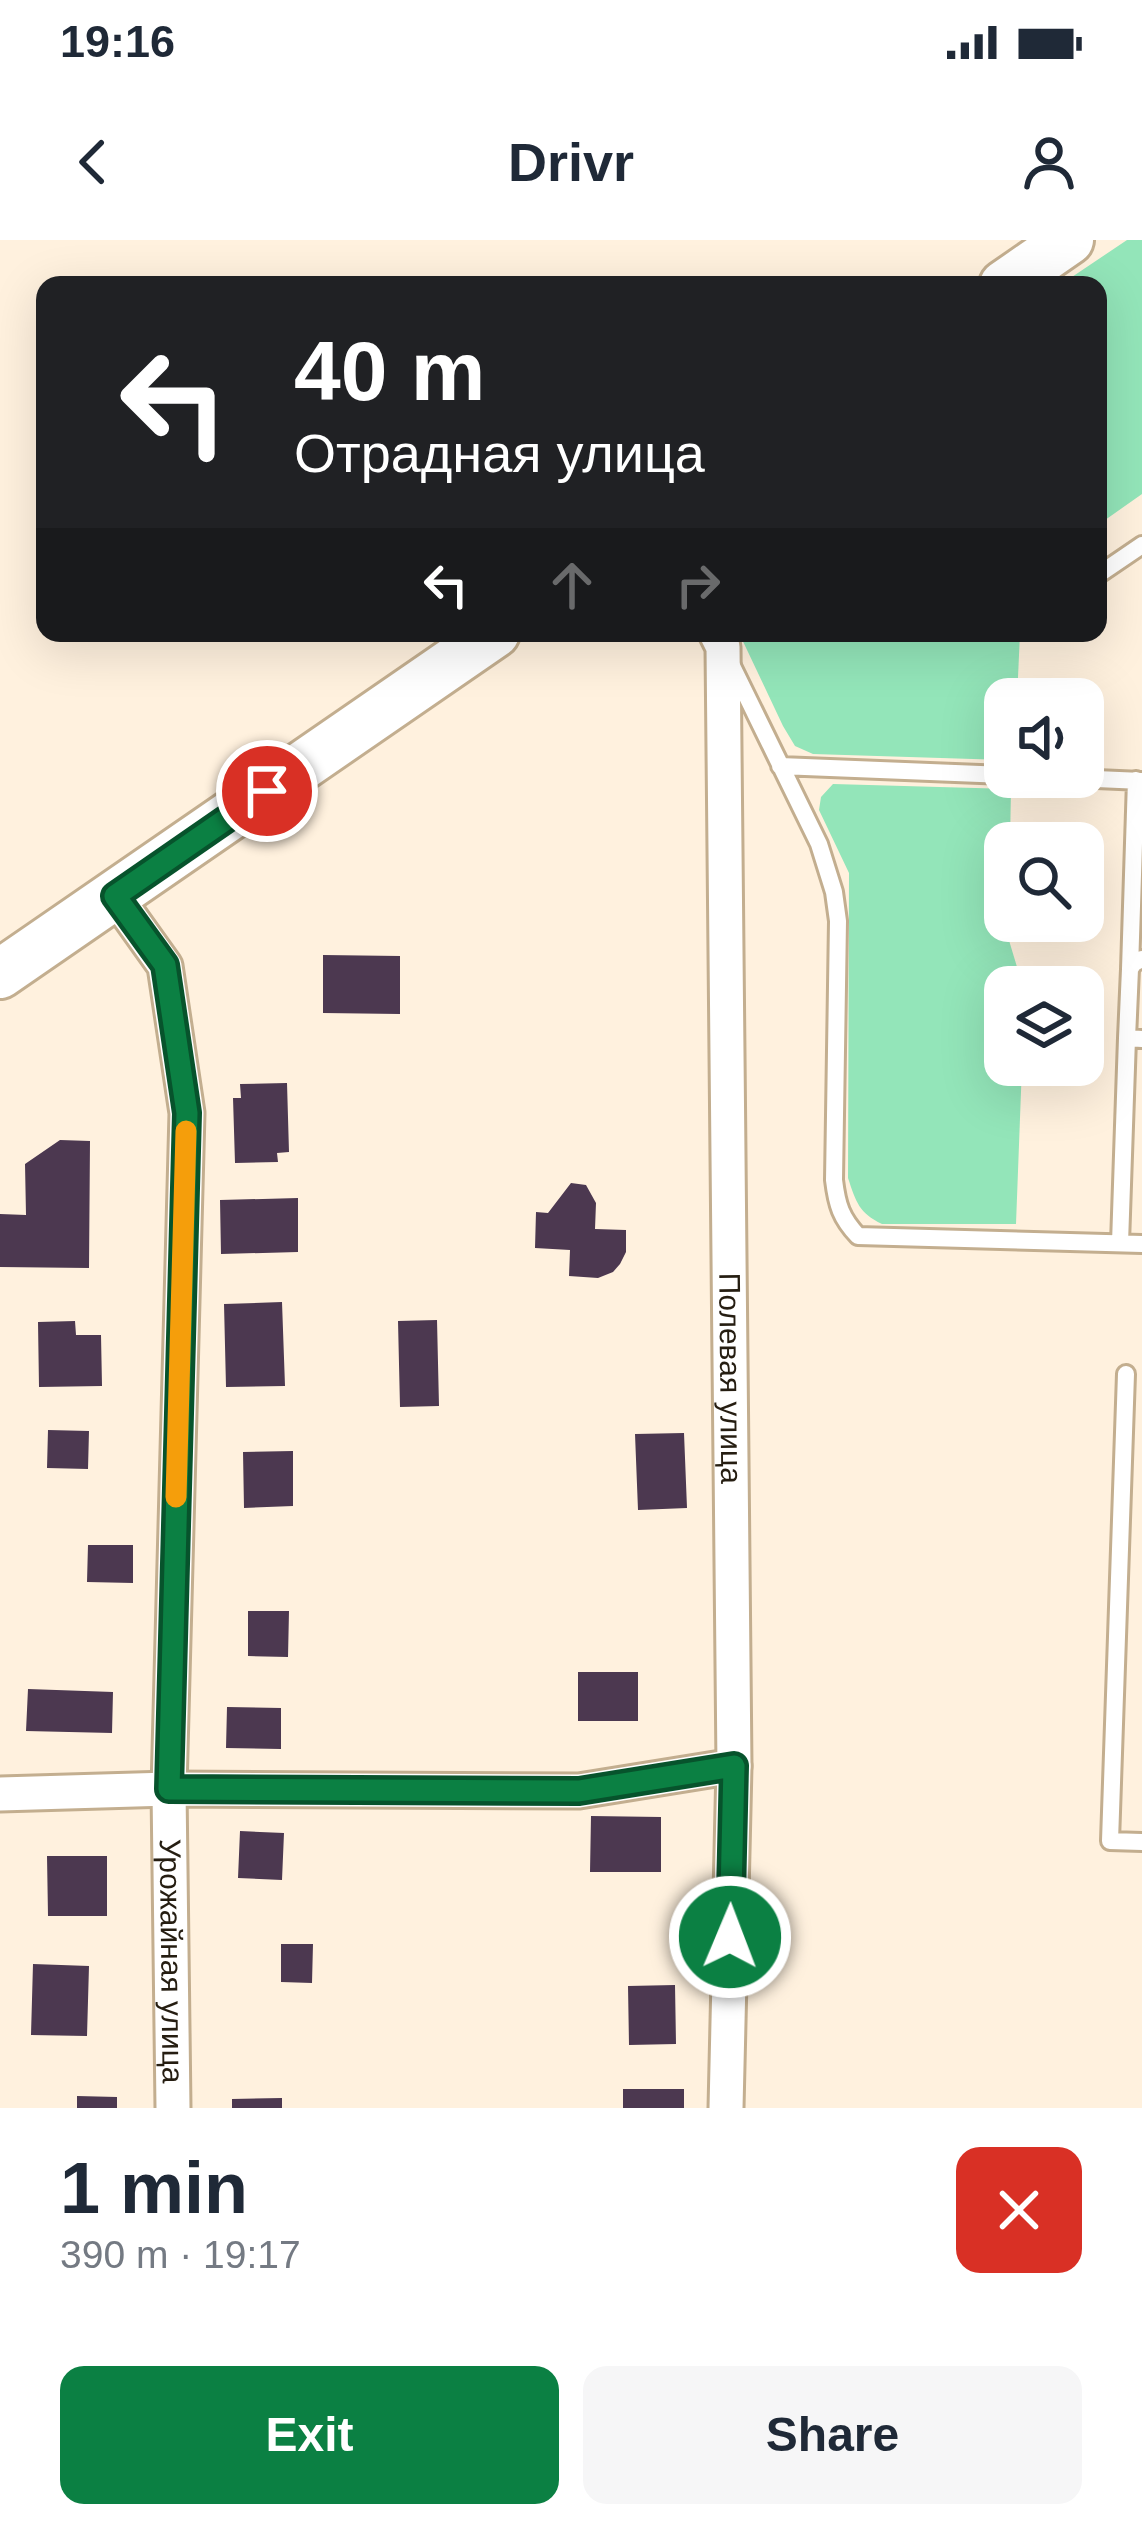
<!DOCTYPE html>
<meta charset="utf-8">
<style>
:root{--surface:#fff;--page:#f6f6f7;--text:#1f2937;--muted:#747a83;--accent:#0b8043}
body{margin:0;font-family:Helvetica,sans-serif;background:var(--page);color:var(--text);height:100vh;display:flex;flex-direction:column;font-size:45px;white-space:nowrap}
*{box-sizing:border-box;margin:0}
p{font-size:39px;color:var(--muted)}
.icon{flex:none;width:66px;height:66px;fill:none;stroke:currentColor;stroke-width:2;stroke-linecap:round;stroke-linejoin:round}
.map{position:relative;height:1868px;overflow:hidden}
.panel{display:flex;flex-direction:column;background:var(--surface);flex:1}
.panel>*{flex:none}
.banner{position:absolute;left:36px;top:36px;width:1071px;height:366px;border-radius:24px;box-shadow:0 12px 48px #0002;background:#202124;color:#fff;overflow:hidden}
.tools{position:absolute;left:984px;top:438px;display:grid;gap:24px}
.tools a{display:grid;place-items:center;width:120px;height:120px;border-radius:24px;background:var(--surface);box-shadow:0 12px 48px #0002;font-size:60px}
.pin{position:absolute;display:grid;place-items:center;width:102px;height:102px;color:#fff;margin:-51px;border:6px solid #fff;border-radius:50%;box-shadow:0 3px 12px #0007}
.me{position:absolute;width:132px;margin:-66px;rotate:1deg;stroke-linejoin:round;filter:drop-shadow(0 0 9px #0008)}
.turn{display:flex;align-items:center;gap:42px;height:252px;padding:0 60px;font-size:54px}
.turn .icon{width:156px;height:156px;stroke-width:2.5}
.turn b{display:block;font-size:84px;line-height:102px}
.lanes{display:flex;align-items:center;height:114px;padding:0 60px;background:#0003;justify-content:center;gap:60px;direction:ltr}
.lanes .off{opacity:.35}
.round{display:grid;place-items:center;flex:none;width:126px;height:126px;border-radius:24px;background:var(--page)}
.headline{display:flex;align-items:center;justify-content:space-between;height:204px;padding:0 60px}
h1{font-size:72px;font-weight:800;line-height:90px}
.action{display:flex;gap:24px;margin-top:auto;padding:24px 60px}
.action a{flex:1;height:138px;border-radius:24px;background:var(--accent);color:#fff;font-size:48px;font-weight:800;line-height:138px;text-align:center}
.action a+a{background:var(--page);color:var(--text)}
.status{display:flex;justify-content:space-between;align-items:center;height:84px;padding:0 60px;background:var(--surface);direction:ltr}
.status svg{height:33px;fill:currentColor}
header{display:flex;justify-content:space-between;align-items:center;height:156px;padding:0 60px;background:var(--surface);font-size:54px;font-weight:800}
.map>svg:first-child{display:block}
.green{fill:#93e5b9}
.building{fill:#4c3850}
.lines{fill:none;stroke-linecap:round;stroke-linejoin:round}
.lane-casing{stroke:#c3ae8f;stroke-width:22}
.street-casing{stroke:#c3ae8f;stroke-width:39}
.secondary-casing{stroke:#c3ae8f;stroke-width:54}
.lane{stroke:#fff;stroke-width:16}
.street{stroke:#fff;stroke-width:33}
.secondary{stroke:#fff;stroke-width:48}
.route-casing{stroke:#07532c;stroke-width:30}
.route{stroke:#0b8043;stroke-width:21}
.slow{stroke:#f59e0b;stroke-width:21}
.labels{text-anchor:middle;stroke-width:12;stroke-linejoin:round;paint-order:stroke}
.street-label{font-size:30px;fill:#251d11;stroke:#fff}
</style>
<div class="status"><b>19:16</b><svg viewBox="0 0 49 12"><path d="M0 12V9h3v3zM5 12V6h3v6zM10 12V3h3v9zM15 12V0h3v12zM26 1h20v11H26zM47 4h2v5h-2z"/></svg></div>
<header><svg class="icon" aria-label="back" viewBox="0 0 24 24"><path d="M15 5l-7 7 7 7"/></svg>Drivr<svg class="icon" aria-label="person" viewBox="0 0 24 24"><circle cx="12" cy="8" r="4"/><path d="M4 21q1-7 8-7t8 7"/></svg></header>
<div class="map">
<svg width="1142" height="1868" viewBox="0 0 1142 1868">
<rect width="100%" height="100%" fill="#fff1de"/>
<!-- green -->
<path class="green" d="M 1127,0 L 1142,0 L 1142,254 L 1098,285 L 1098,45 L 1060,45 Z
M 739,393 L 1020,393 L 1017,459 L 1005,459 L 1005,520 L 813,514 L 795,506 L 783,486 Z
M 833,544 L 1011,549 L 1010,603 L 1005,603 L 1005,681 L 1008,681 L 1008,697 L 1023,747 L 1005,747 L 1005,825 L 1022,825 L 1016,984 L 882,984 C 859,973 856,962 848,938 L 849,633 L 819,570 L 821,557 Z"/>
<!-- building -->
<path class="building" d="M 323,715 L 400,716 L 400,774 L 323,773 Z
M 287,843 L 289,912 L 277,913 L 278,922 L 235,923 L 233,858 L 241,858 L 240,844 Z
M 60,900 L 90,901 L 89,1028 L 0,1027 L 0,974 L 26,975 L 25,924 Z
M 571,943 L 586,945 L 596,963 L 595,989 L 626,990 L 626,1012 L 620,1024 L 613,1032 L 598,1038 L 569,1036 L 570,1010 L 535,1008 L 536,972 L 548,973 Z
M 298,958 L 298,1012 L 221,1014 L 220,960 Z
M 282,1062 L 285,1146 L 226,1147 L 224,1064 Z
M 437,1080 L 439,1166 L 400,1167 L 398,1081 Z
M 75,1081 L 76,1095 L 101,1095 L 102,1146 L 39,1147 L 38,1082 Z
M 48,1190 L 89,1191 L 88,1229 L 47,1228 Z
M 684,1193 L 687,1268 L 638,1270 L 635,1194 Z
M 293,1211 L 293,1266 L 244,1268 L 243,1212 Z
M 88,1305 L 133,1305 L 133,1343 L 87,1342 Z
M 248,1371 L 289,1371 L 288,1417 L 248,1416 Z
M 578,1432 L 638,1432 L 638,1481 L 578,1481 Z
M 28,1449 L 113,1452 L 112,1493 L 26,1491 Z
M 227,1467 L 281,1468 L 281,1509 L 226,1508 Z
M 591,1576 L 661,1577 L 661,1632 L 590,1632 Z
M 240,1591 L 284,1593 L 282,1640 L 238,1638 Z
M 47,1616 L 107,1616 L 107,1676 L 48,1676 Z
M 281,1704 L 313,1704 L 312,1743 L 281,1742 Z
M 33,1724 L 89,1726 L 87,1796 L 31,1795 Z
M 675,1745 L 676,1804 L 629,1805 L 628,1746 Z
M 623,1849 L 684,1849 L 684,1868 L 623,1868 Z
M 77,1856 L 117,1857 L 117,1868 L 77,1868 Z
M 282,1858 L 282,1868 L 232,1868 L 232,1859 Z"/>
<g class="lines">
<defs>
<path id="lane" d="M 1098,335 L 1142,305
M 731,424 L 819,604 L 834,652 L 838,681 L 834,940 C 837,965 841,978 858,996 L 1142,1004
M 780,526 L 1005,535
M 1051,537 L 1142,541
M 1130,729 L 1136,540
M 1127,798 L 1130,729 L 1134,723 L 1142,719
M 1120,1003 L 1127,798 L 1142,799
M 1126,1134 L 1110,1601 L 1142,1602"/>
<g id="street">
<path id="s1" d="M 716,393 L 723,407 L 734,1526 L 726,1868"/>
<path id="s2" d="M 115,656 L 165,726 L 187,873 L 169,1549 L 173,1868"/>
<path d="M 0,1554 L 169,1549 L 579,1551 L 734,1526"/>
</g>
<path id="secondary" d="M 1004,45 L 1069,0
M 0,734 L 495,393"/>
</defs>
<!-- lane casing -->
<use href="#lane" class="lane-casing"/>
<!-- street casing -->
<use href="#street" class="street-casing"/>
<!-- secondary casing -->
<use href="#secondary" class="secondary-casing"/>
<!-- lane -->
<use href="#lane" class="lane"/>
<!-- street -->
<use href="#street" class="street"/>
<!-- secondary -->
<use href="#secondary" class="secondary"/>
</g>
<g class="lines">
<defs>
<path id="route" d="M 267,551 L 115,656 L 165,725 L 187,873 L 169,1549 L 579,1551 L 734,1526 L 730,1697"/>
</defs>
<!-- route casing -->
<use href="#route" class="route-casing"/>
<!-- route -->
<use href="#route" class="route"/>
<!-- slow -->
<path class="slow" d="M 176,1257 L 186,891"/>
</g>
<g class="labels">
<!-- street labels -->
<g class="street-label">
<text dy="10" stroke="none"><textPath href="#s1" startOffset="747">Полевая улица</textPath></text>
<text dy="10" stroke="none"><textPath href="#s2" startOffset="1083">Урожайная улица</textPath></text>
</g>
</g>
</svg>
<div class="tools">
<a><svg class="icon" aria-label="sound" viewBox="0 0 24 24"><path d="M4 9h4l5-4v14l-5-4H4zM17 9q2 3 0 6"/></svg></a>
<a><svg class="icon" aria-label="search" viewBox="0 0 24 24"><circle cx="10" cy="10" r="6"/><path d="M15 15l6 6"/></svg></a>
<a><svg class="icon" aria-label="layers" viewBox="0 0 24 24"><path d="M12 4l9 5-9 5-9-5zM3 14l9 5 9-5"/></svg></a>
</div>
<div class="pin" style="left:267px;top:551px;background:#d93025"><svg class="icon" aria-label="arrive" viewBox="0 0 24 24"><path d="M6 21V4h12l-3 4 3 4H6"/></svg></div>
<svg class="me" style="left:730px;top:1697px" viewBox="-20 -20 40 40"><circle r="17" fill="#0b8043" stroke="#fff" stroke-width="3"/><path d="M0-11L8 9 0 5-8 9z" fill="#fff"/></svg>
<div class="banner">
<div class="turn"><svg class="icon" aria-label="left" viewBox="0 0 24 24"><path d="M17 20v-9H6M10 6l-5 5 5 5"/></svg><div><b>40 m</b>Отрадная улица</div></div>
<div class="lanes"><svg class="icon" aria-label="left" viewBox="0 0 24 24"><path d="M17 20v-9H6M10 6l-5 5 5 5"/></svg><svg class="icon off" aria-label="ahead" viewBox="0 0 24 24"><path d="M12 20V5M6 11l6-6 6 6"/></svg><svg class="icon off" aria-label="right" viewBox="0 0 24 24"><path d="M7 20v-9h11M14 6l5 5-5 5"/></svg></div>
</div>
</div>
<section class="panel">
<div class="headline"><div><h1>1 min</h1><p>390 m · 19:17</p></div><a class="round" style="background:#d93025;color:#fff"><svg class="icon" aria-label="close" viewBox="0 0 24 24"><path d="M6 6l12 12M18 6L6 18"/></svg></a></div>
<div class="action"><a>Exit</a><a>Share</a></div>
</section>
